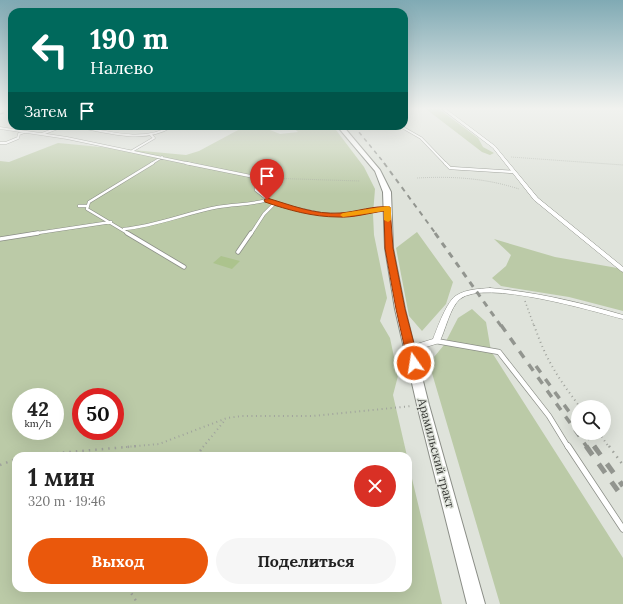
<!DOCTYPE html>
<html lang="ru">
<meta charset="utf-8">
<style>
:root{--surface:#fff;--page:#f6f6f6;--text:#222;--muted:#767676;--accent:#ea580c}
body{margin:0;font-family:Lora,serif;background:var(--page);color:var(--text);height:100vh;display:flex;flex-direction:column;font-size:15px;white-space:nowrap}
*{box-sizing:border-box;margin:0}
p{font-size:13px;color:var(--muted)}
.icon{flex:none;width:22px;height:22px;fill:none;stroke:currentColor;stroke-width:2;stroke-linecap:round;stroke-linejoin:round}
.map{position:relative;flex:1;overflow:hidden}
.side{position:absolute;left:12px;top:452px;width:400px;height:140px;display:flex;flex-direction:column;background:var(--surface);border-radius:12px;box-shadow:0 4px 16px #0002}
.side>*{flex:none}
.top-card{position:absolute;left:8px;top:8px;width:400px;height:122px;border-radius:12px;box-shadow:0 4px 16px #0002;background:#00695c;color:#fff;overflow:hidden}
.fabs{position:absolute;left:571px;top:400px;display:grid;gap:8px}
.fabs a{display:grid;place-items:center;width:40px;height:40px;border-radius:50%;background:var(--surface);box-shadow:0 4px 16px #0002;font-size:20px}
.speed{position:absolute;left:12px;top:388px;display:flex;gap:8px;font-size:20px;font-weight:700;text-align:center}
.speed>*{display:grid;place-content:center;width:52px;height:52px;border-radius:50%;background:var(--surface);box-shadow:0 4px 16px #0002;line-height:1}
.speed small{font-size:10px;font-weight:400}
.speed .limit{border:6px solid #d22;background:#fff;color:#111}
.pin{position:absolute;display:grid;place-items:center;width:34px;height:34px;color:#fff;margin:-41px -17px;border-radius:50% 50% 50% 0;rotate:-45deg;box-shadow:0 0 4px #0007}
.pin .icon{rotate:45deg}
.me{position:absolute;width:44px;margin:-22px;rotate:347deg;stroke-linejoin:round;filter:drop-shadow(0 0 3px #0008)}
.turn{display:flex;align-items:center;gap:14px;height:84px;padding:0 16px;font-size:18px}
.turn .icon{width:52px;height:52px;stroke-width:2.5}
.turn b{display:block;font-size:28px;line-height:34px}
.then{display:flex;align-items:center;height:38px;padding:0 16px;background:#0003;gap:8px;font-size:15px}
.round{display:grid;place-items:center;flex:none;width:42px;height:42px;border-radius:21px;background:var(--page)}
.headline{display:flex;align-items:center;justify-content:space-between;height:68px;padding:0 16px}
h1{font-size:24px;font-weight:700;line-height:30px}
.cta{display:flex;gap:8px;margin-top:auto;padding:8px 16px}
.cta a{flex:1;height:46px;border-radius:24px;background:var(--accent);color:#fff;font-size:16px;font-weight:700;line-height:46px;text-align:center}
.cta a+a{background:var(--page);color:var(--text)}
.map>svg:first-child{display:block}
.green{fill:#bbcaa7;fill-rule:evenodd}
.building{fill:#acc38d}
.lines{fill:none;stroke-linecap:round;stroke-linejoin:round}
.service-far4-casing{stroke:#8b8e87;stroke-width:3}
.service-far3-casing{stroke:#8b8e87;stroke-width:3.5}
.service-far2-casing{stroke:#8b8e87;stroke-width:5}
.service-far1-casing{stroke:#8b8e87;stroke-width:6}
.service-casing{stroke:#8b8e87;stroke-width:7}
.minor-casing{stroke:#8b8e87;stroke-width:1}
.secondary-casing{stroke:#8b8e87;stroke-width:2}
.path-far3{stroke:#a0a39d;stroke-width:1;stroke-dasharray:0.5 1.5;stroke-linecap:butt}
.path-far2{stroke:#a0a39d;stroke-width:1.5;stroke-dasharray:1 3;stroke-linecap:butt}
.path-far1{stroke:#a0a39d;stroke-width:2;stroke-dasharray:1 3.5;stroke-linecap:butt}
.path{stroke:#a0a39d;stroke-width:2.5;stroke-dasharray:1.5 5;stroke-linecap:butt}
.service-far4{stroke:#fff;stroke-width:2}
.service-far3{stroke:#fff;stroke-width:2.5}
.service-far2{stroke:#fff;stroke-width:3.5}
.service-far1{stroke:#fff;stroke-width:4.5}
.service{stroke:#fff;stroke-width:5.5}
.minor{fill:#fff;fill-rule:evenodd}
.secondary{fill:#fff;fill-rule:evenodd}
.rail-far4{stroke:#92958f;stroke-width:1.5;stroke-dasharray:4 4;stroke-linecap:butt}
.rail-far3{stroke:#92958f;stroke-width:2;stroke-dasharray:5 5;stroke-linecap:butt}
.rail-far2{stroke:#92958f;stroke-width:3;stroke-dasharray:6 6;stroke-linecap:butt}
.rail-far1{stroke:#92958f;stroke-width:3.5;stroke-dasharray:8 8;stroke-linecap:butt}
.rail{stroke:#92958f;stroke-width:5;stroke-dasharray:11 11;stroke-linecap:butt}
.route{fill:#ea580c;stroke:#983908}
.slow{fill:#f59e0b}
.labels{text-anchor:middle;stroke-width:3;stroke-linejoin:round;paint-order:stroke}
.street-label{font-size:12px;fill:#383936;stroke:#dfe3db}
</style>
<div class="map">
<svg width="623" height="604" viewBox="0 0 623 604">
<rect width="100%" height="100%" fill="#dfe3db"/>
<!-- green -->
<path class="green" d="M 426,109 L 439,109 L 478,138 L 483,147 L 494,153 L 490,155 L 482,152 Z
M 238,126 L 260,126 L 280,134 L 298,132 L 292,126 L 333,126 L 364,167 L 375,189 L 373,214 L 374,235 L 387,298 L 380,321 L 390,338 L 398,376 L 393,395 L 407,456 L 16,456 L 16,588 L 408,588 L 408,462 L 442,604 L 0,604 L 0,161 L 9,162 L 58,143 L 186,155 L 199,151 L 240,129 ZM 21,397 L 55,397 L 55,431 L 21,431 ZM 81,397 L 115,397 L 115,431 L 81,431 Z
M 417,232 L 453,282 L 446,304 L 422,331 L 409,316 L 396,248 Z
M 494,239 L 555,257 L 623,269 L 623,311 L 569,297 L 501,286 L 492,278 L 506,266 L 511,255 Z
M 472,309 L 486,322 L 491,351 L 623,558 L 623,604 L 500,604 L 429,363 L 444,345 L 458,318 Z"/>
<!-- building -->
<path class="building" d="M 221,256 L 240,261 L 232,269 L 213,263 Z"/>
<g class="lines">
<defs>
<path id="service-far4" d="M 76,126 C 107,132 144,144 172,126
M 400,126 L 421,138 L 446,164
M 0,128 L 67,138 L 191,164
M 42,134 L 63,126
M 0,143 L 6,143 L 18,138 L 19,134 L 24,132
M 132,151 L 154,138 L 151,135
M 151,164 L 162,157"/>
<path id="service-far3" d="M 186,163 L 260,178 L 256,183 L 256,190 L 274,204 L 322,214 L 339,215 L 387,209
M 445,163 L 450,168 L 514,172
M 79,206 L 87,206
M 124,229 C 156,226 186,213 218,207 C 234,204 251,205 267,200
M 31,234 L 111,222
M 129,234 L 87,209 L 89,202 L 153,163
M 251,234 L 264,214 L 274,204"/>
<path id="service-far2" d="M 127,233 L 184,267
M 0,239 L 38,233
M 238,252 L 251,233"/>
<path id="service-far1" d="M 436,341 L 499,352 L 549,416 L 568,447"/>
<path id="service" d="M 568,446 L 623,529"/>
<path id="minor" d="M 442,109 L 446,109 L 495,146 L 538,198 L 623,267 L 623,272 L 621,271 L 534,200 L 493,148 Z
M 490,288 C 536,292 579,302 623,315 L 623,319 C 592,311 485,279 460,299 C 450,307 445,332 439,343 L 410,352 L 407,351 L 406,349 L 407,347 L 433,339 C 437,329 447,300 457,295 C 467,289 479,289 490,288 Z"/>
<path id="secondary" d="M 337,126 L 343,126 L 380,170 L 391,192 L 393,248 L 405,309 L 429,405 L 485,604 L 467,604 L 417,405 L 395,309 L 385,248 L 383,192 L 375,171 Z"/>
</defs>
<!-- service-far4 casing -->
<use href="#service-far4" class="service-far4-casing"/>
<!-- service-far3 casing -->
<use href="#service-far3" class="service-far3-casing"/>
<!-- service-far2 casing -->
<use href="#service-far2" class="service-far2-casing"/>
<!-- service-far1 casing -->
<use href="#service-far1" class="service-far1-casing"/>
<!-- service casing -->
<use href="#service" class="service-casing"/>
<!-- minor casing -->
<use href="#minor" class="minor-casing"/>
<!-- secondary casing -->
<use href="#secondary" class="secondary-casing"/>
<!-- path-far3 -->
<path class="path-far3" d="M 511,157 L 623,165
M 266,178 L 360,181
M 417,178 C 452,176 485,178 519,189"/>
<!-- path-far2 -->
<path class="path-far2" d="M 525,301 L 534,326"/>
<!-- path-far1 -->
<path class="path-far1" d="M 534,325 C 546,360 558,378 580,407
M 599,433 L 609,447
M 126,447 L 159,444 L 227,418 L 242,416 L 313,416 L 412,406
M 203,447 L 225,420"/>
<!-- path -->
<path class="path" d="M 609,446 L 623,465
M 24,456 L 138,446
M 196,456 L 204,446
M 0,465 L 16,459
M 128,588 L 138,604"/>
<!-- service-far4 -->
<use href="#service-far4" class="service-far4"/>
<!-- service-far3 -->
<use href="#service-far3" class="service-far3"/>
<!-- service-far2 -->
<use href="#service-far2" class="service-far2"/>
<!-- service-far1 -->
<use href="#service-far1" class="service-far1"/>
<!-- service -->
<use href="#service" class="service"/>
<!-- minor -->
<use href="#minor" class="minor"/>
<!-- secondary -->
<use href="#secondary" class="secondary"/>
<!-- rail-far4 -->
<path class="rail-far4" d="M 0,114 L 12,110
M 286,126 L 291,130
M 354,126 L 385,164"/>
<!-- rail-far3 -->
<path class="rail-far3" d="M 384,163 L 436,234"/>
<!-- rail-far2 -->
<path class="rail-far2" d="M 435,233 L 501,326"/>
<!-- rail-far1 -->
<path class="rail-far1" d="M 501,325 L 587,447
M 536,366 L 578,424
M 585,433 L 595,447"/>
<!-- rail -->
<path class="rail" d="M 586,446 L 623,498
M 594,446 L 623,486"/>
</g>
<!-- sky -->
<linearGradient id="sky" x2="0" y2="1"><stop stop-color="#80aab4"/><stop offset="0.56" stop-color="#f1f2ef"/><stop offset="1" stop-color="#f1f2ef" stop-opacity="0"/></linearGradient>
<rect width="623" height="194" fill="url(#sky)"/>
<!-- route -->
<path class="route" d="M 267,198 C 291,205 315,215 340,213 C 356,212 375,205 390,207 L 393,248 L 405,309 L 419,363 L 417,366 L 414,367 L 408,363 L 396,309 L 385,248 L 384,211 C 369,213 353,218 338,217 C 313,217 288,210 265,202 L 264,200 Z"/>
<!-- slow -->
<path class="slow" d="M 388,206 L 391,208 L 391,220 L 388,222 L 384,220 L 384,211 L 343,217 L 340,215 L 343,213 Z"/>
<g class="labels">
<!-- street labels -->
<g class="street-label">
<text transform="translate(436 453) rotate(75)" y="4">Арамильский тракт</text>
</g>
</g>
</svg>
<div class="fabs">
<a><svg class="icon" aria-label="search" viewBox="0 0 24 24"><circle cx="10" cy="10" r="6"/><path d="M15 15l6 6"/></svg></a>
</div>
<div class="speed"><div>42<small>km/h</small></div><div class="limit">50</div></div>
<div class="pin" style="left:267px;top:200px;background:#d93025"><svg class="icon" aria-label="arrive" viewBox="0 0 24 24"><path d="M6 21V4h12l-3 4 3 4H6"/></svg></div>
<svg class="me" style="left:414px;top:363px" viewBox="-20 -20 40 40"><circle r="17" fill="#ea580c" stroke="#fff" stroke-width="3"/><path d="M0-11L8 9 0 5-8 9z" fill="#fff"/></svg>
<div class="top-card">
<div class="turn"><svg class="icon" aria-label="left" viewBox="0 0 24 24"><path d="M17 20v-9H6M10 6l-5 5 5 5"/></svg><div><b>190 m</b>Налево</div></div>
<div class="then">Затем<svg class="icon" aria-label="arrive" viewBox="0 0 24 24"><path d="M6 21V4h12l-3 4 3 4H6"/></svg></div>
</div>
<section class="side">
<div class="headline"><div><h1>1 мин</h1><p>320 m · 19:46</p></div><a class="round" style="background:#d93025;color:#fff"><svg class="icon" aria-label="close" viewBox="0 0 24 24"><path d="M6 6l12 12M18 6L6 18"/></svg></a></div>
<div class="cta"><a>Выход</a><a>Поделиться</a></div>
</section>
</div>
